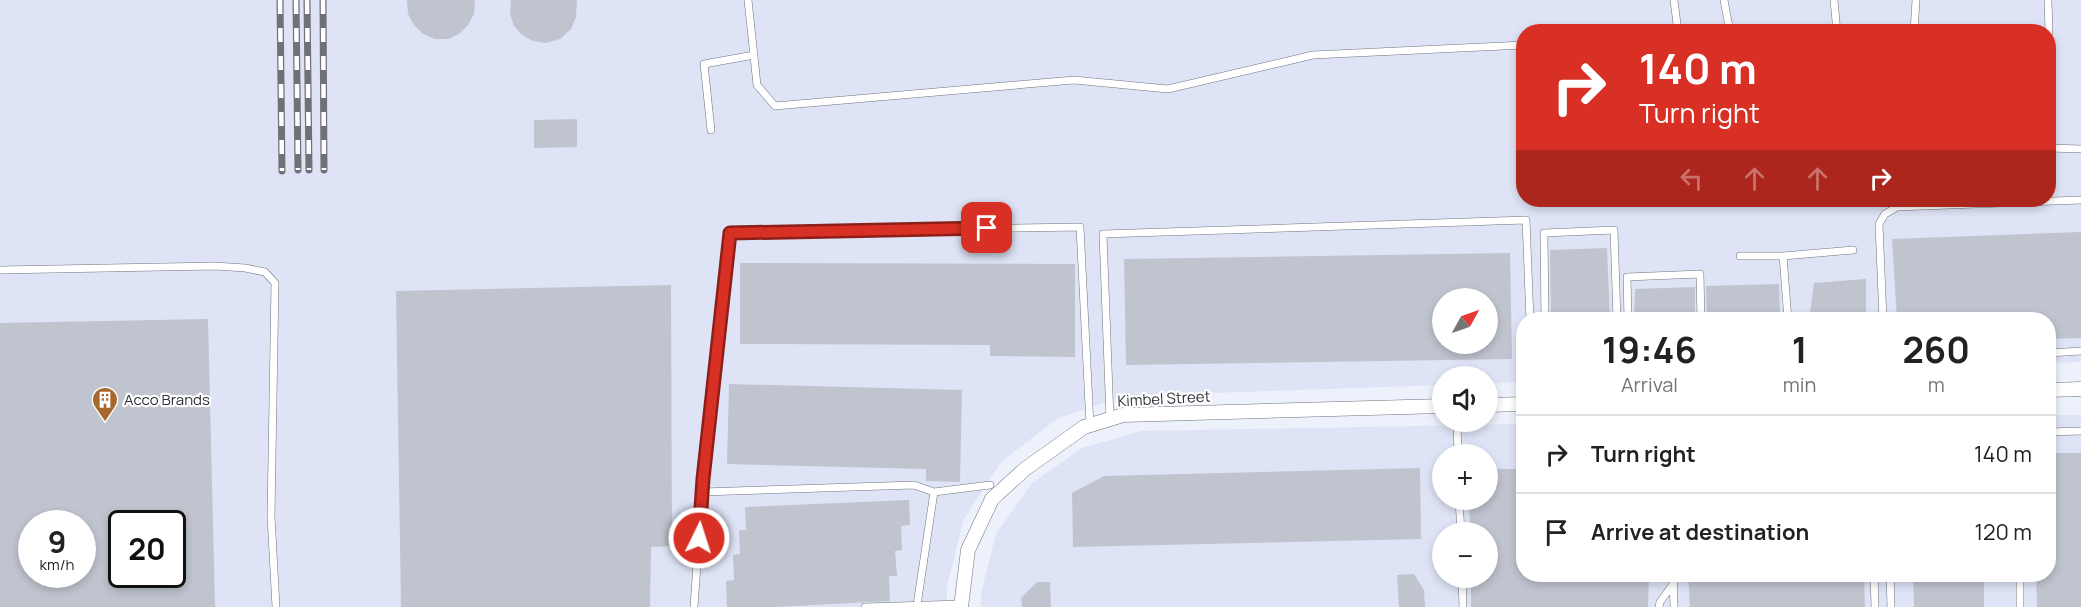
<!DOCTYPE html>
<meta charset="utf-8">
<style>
:root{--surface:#fff;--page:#f6f6f6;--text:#222;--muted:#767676;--line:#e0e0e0}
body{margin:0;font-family:Manrope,sans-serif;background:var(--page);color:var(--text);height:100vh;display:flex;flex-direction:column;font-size:22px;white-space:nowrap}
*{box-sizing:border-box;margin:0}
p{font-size:20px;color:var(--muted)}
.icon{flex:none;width:33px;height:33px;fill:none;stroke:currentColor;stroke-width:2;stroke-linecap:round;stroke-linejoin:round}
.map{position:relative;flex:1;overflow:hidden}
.side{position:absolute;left:1516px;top:312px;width:540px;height:270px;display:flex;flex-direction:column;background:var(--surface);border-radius:24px;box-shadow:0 3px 9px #0003}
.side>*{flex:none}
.banner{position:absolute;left:1516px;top:24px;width:540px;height:183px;border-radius:24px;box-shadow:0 3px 9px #0003;background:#d93025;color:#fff;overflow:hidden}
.needle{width:39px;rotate:50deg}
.buttons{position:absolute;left:1432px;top:288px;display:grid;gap:12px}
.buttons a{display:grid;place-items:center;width:66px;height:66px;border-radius:50%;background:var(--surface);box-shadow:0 3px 9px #0003;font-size:30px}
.speed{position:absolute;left:18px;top:510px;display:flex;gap:12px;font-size:30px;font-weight:700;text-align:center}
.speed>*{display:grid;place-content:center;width:78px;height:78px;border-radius:50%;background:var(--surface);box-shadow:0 3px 9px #0003;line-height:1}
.speed small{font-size:15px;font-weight:400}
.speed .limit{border:3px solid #111;border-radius:9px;background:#fff;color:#111}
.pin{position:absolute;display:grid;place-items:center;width:51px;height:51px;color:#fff;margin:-26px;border-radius:12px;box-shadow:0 3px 9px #0006}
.me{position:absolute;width:66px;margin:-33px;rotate:4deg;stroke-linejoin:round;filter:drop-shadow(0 0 4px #0008)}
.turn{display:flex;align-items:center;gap:21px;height:126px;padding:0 24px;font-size:27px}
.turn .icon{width:78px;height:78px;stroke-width:2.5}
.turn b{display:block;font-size:42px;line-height:51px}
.lanes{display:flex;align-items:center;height:57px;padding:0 24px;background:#0003;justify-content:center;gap:30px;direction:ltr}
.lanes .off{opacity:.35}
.eta{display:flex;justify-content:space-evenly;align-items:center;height:102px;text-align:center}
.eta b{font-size:36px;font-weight:700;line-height:42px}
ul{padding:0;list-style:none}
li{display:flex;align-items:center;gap:18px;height:78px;padding:0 24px;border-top:2px solid var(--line)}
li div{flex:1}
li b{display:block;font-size:22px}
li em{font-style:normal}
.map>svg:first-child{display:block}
.built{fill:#dee4f6;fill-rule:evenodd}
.building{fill:#c0c4cf;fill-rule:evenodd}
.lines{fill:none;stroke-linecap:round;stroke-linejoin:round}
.lane-casing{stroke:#70737d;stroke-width:8}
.street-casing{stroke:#70737d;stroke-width:15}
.lane{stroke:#fff;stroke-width:7}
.street{stroke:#fff;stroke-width:14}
.rail-casing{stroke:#6f7178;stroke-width:7}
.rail{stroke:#fff;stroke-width:4.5;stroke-dasharray:14;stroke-linecap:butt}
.route-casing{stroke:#8d1f18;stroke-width:15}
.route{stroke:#d93025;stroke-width:10}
.labels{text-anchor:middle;stroke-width:4.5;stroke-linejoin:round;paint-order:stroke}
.street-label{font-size:15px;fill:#2f3035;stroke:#fff}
.poi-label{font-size:15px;fill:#2f3035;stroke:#fff;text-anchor:start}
</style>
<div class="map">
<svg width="2081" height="607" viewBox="0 0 2081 607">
<rect width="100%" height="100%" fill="#edf1fc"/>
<!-- built -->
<path class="built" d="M 0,0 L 2081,0 L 2081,362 L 2049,363 L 2049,320 L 1524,320 L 1524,382 L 1488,383 L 1488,376 L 1443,376 L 1443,385 L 1123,396 L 1057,419 L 1002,461 L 964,519 L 947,586 L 947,607 L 0,607 ZM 1524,32 L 2049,32 L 2049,200 L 1524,200 ZM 1443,298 L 1488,298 L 1488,344 L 1443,344 ZM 32,524 L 82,524 L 82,574 L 32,574 ZM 122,524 L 172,524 L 172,574 L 122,574 Z
M 2049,415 L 2081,415 L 2081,607 L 981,607 L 981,593 L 996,534 L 1032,483 L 1082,448 L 1141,431 L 1524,424 L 1524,574 L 2049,574 ZM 1443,454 L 1488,454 L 1488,500 L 1443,500 ZM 1443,532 L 1488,532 L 1488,578 L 1443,578 Z"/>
<!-- building -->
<path class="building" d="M 407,0 L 475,0 L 474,14 L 468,25 L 459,34 L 448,39 L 435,39 L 423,34 L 414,25 L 408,14 Z
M 511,0 L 577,0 L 576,17 L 571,29 L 560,39 L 546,43 L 533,41 L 522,35 L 514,26 L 510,14 Z
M 577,119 L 577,147 L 534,148 L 534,120 Z
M 2081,232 L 2081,338 L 2049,339 L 2049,320 L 1897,320 L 1892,239 Z
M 1607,248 L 1610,320 L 1551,320 L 1550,250 Z
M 1510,253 L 1512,359 L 1126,365 L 1124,259 ZM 1443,298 L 1488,298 L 1488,344 L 1443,344 Z
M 740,263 L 1075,264 L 1075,357 L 990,356 L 990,345 L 740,344 Z
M 1866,279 L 1866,320 L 1809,320 L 1814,283 Z
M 1779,284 L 1780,320 L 1707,320 L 1706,286 Z
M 671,285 L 672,546 L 651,547 L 650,607 L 401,607 L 396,291 Z
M 1695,287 L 1695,320 L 1634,320 L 1635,289 Z
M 208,319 L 215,607 L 0,607 L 0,323 ZM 32,524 L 82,524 L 82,574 L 32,574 ZM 122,524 L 172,524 L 172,574 L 122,574 Z
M 729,384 L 962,390 L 960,482 L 926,481 L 926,469 L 727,464 Z
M 2049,453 L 2081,453 L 2081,607 L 2037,607 L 2036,574 L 2049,574 Z
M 1420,468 L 1421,539 L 1073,547 L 1072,493 L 1104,476 Z
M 1488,469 L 1524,469 L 1524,574 L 1649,574 L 1648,607 L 1471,607 L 1471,578 L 1488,578 L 1488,532 L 1470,532 L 1469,500 L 1488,500 Z
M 909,500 L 910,525 L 901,526 L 902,550 L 895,551 L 897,576 L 889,576 L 890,601 L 775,607 L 727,607 L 726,581 L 734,580 L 733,555 L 740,554 L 739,530 L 746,530 L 745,507 Z
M 1414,574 L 1424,590 L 1425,607 L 1399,607 L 1397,575 Z
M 1688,574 L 1864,574 L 1865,607 L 1690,607 Z
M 1913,574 L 1984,574 L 1984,607 L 1914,607 Z
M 1037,582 L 1050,582 L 1051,607 L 1022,607 L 1021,598 Z"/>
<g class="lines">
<defs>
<path id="lane" d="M 748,0 L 757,85 L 775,106 L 1074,80 L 1168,89 L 1313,55 L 1524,45
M 1674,0 L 1678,32
M 1724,0 L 1730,32
M 1834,0 L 1837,32
M 2048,0 L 2049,32
M 1914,32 L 1916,0
M 2049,43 L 2052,148
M 711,130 L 704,64 L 754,55
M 2049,148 L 2081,149
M 1740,256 L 1783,256
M 0,270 L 215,266 L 245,268 L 265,272 L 275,283 L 271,516 L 276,607
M 1545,320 L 1544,233 L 1614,230 L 1617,320
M 1628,320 L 1627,277 L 1700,274 L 1701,320
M 1788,320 L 1783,256 L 1853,250
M 1883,320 L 1879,224 L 1885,214 L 1897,207 L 2081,200
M 2049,353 L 2081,351
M 1110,419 L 1103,234 L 1526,220 L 1530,320
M 1457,422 L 1458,454
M 2049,432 L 2081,431
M 702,492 L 914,485 L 934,492 L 917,605
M 934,492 L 990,485
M 1459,500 L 1461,532
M 1673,574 L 1674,607
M 1874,574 L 1875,607
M 1890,574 L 1891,607
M 2020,574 L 2020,607
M 1462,578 L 1463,607
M 694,607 L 703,479 L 730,233 L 1080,227 L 1090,425
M 865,607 L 961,604
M 1659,607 L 1660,602 L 1674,583"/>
<path id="street" d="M 2049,390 L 2081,389
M 1488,405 L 1524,404
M 961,607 L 968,550 L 992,499 L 1025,469 L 1084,427 L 1123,415 L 1443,406"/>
</defs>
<!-- lane casing -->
<use href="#lane" class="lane-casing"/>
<!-- street casing -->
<use href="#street" class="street-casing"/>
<!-- lane -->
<use href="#lane" class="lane"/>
<!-- street -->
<use href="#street" class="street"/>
<defs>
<path id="rail" d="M 280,0 L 282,171
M 296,0 L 298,170
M 307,0 L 309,170
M 323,0 L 324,170"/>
</defs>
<!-- rail casing -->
<use href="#rail" class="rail-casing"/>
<!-- rail -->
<use href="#rail" class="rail"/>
</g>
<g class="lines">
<defs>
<path id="route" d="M 699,538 L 703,479 L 730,233 L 987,228"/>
</defs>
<!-- route casing -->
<use href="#route" class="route-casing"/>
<!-- route -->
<use href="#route" class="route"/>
</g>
<!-- icons -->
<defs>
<symbol id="building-pin" viewBox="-11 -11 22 30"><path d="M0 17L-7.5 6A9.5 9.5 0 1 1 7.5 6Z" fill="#a6682e" stroke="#fff"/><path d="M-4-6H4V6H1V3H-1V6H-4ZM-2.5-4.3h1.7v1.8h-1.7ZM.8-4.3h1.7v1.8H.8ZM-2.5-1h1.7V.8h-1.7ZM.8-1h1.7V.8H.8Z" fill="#fff"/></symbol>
</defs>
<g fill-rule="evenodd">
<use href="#building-pin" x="90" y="385" width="30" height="40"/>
</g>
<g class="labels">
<!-- street labels -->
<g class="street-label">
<text transform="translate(1164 399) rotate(-3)" y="5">Kimbel Street</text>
</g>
<!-- poi labels -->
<g class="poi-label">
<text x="124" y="405">Acco Brands</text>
</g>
</g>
</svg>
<div class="buttons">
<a><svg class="needle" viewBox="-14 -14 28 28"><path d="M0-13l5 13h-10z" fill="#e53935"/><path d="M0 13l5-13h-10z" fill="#767676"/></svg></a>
<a><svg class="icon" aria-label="sound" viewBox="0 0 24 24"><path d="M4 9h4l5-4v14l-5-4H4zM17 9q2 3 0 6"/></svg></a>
<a>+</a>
<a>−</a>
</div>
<div class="speed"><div>9<small>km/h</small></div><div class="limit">20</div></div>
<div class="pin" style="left:987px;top:228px;background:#d93025"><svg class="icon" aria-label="arrive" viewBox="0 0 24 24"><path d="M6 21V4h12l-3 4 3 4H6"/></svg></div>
<svg class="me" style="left:699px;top:538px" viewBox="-20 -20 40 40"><circle r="17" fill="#d93025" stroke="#fff" stroke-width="3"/><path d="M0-11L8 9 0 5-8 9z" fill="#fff"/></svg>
<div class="banner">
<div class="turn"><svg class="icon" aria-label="right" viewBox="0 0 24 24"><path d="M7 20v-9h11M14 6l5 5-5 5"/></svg><div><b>140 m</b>Turn right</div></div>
<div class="lanes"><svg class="icon off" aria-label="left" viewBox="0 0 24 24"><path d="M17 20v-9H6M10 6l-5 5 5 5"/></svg><svg class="icon off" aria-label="ahead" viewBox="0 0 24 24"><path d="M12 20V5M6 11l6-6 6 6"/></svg><svg class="icon off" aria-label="ahead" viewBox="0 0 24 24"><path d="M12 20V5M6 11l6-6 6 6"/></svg><svg class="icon" aria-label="right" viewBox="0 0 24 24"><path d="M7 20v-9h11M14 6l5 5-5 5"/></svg></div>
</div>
<section class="side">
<div class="eta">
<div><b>19:46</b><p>Arrival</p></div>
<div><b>1</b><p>min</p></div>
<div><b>260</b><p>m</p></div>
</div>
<ul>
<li><svg class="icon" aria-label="right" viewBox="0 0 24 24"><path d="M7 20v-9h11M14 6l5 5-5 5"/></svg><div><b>Turn right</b></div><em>140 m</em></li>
<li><svg class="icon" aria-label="arrive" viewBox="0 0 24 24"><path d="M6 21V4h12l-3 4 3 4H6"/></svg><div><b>Arrive at destination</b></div><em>120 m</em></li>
</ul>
</section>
</div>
